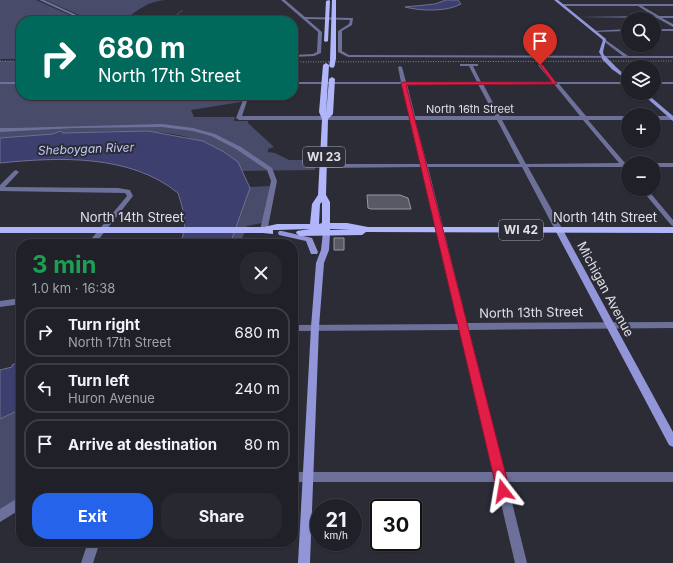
<!DOCTYPE html>
<meta charset="utf-8">
<style>
:root{--surface:#202128;--page:#282930;--text:#f1f3f6;--muted:#a2a3a8;--line:#3d3e45;--accent:#2563eb}
body{margin:0;font-family:Inter,sans-serif;background:var(--page);color:var(--text);height:100vh;display:flex;flex-direction:column;font-size:15px;white-space:nowrap}
*{box-sizing:border-box;margin:0}
p{font-size:13px;color:var(--muted)}
.icon{flex:none;width:22px;height:22px;fill:none;stroke:currentColor;stroke-width:2;stroke-linecap:round;stroke-linejoin:round}
.map{position:relative;flex:1;overflow:hidden}
.details{position:absolute;left:16px;top:239px;width:282px;height:308px;display:flex;flex-direction:column;background:var(--surface);border-radius:16px;box-shadow:0 1px 3px #0004,0 0 0 1px var(--line)}
.details>*{flex:none}
.hud{position:absolute;left:16px;top:16px;width:282px;height:84px;border-radius:16px;box-shadow:0 1px 3px #0004,0 0 0 1px var(--line);background:#00695c;color:#fff;overflow:hidden}
.fabs{position:absolute;left:621px;top:12px;display:grid;gap:8px}
.fabs a{display:grid;place-items:center;width:40px;height:40px;border-radius:50%;background:var(--surface);box-shadow:0 1px 3px #0004,0 0 0 1px var(--line);font-size:20px}
.speed{position:absolute;left:310px;top:499px;display:flex;gap:8px;font-size:20px;font-weight:700;text-align:center}
.speed>*{display:grid;place-content:center;width:52px;height:52px;border-radius:50%;background:var(--surface);box-shadow:0 1px 3px #0004,0 0 0 1px var(--line);line-height:1}
.speed small{font-size:10px;font-weight:400}
.speed .limit{border:2px solid #111;border-radius:6px;background:#fff;color:#111}
.pin{position:absolute;display:grid;place-items:center;width:34px;height:34px;color:#fff;margin:-41px -17px;border-radius:50% 50% 50% 0;rotate:-45deg;box-shadow:0 0 4px #0007}
.pin .icon{rotate:45deg}
.me{position:absolute;width:44px;margin:-22px;rotate:346deg;stroke-linejoin:round;filter:drop-shadow(0 0 3px #0008)}
.turn{display:flex;align-items:center;gap:14px;height:84px;padding:0 16px;font-size:18px}
.turn .icon{width:52px;height:52px;stroke-width:2.5}
.turn b{display:block;font-size:28px;line-height:34px}
.round{display:grid;place-items:center;flex:none;width:42px;height:42px;border-radius:16px;background:var(--page)}
.overview{display:flex;align-items:center;justify-content:space-between;height:68px;padding:0 16px}
h1{font-size:24px;font-weight:700;line-height:30px;color:#1e9e55}
.cta{display:flex;gap:8px;margin-top:auto;padding:8px 16px}
.cta a{flex:1;height:46px;border-radius:16px;background:var(--accent);color:#fff;font-size:16px;font-weight:700;line-height:46px;text-align:center}
.cta a+a{background:var(--page);color:var(--text)}
ul{padding:0;list-style:none}
li{display:flex;align-items:center;gap:12px;height:50px;margin:0 8px 6px;padding:0 8px;border:2px solid var(--line);border-radius:16px}
li div{flex:1}
li b{display:block;font-size:15px}
li em{font-style:normal}
.map>svg:first-child{display:block}
.green{fill:#494b6a}
.water{fill:#3d3f6e;stroke:#6e6f92}
.building{fill:#585964;stroke:#9697a3}
.lines{fill:none;stroke-linecap:round;stroke-linejoin:round}
.street{fill:#6d719a;fill-rule:evenodd}
.secondary{fill:#9296d8;fill-rule:evenodd}
.primary{fill:#b0b6f9;fill-rule:evenodd}
.rail{stroke:#86878f;stroke-width:1;stroke-dasharray:1 1.5;stroke-linecap:butt}
.secondary-bridge{stroke:#9296d8;stroke-width:4.5}
.primary-bridge{stroke:#b0b6f9;stroke-width:5.5}
.route{fill:#e11d48;stroke:#92132f}
.labels{text-anchor:middle;stroke-width:4;stroke-linejoin:round;paint-order:stroke}
.far-street-label{font-size:11px;fill:#dfe0e6;stroke:#2b2c36}
.far-water-label{font-size:12px;font-style:italic;fill:#c4c8f8;stroke:#2b2c36}
.shield{fill:#2b2c36;stroke:#a9aab1;stroke-width:1}
.shield-label{font-size:12px;font-weight:bold;fill:#dfe0e6}
.street-label{font-size:13px;fill:#dfe0e6;stroke:#2b2c36}
</style>
<div class="map">
<svg width="673" height="563" viewBox="0 0 673 563">
<rect width="100%" height="100%" fill="#2b2c36"/>
<!-- green -->
<path class="green" d="M 0,0 L 36,0 L 83,21 L 21,21 L 21,59 L 0,59 Z
M 45,0 L 165,0 C 147,2 137,10 124,21 L 93,21 Z
M 0,61 L 21,61 L 21,95 L 244,95 L 241,102 L 191,110 L 194,117 L 235,117 L 234,121 L 248,121 L 248,123 L 274,147 L 268,149 L 268,152 L 275,153 L 289,160 L 316,160 L 315,170 L 242,171 C 237,161 232,158 223,152 C 176,123 116,132 63,133 L 60,131 L 53,134 L 0,138 Z
M 270,186 L 262,223 L 247,226 L 240,244 L 230,244 L 249,187 Z
M 21,409 L 21,501 L 0,515 L 0,419 Z"/>
<!-- water -->
<path class="water" d="M 446,0 L 458,0 L 461,4 C 447,12 420,11 405,7 L 435,4 Z
M 60,131 L 63,133 L 148,131 L 203,141 L 224,152 L 238,162 L 250,188 L 230,244 L 180,244 C 188,225 184,212 178,193 C 130,154 59,157 0,163 L 0,138 L 53,134 Z
M 21,361 L 21,409 L 0,419 L 0,370 L 12,367 L 12,365 Z"/>
<!-- building -->
<path class="building" d="M 367,195 L 400,195 L 408,198 L 411,209 L 371,209 L 368,208 Z
M 334,238 L 344,238 L 344,250 L 334,250 Z"/>
<g class="lines">
<!-- street -->
<path class="street" d="M 39,0 L 44,0 L 90,21 L 85,21 Z
M 281,0 L 285,0 L 305,17 L 353,18 L 352,25 L 342,31 L 342,51 L 349,55 L 623,56 L 602,40 L 603,38 L 628,56 L 673,56 L 673,58 L 348,57 L 338,52 L 338,31 L 349,24 L 350,20 L 307,19 L 322,32 L 321,53 L 314,56 L 293,57 L 293,55 L 313,54 L 317,52 L 318,32 Z
M 562,4 L 673,4 L 673,6 L 642,6 L 659,16 L 673,16 L 673,18 L 662,18 L 673,24 L 673,27 L 657,18 L 575,17 L 654,16 L 638,6 L 561,6 Z
M 628,29 L 628,31 L 594,32 L 592,31 Z
M 654,29 L 673,29 L 673,31 L 654,31 Z
M 460,64 L 478,64 L 478,66 L 473,66 L 481,82 L 552,82 L 538,65 L 540,64 L 556,82 L 628,82 L 628,84 L 559,84 L 586,116 L 628,116 L 628,120 L 588,120 L 625,163 L 628,163 L 628,169 L 624,169 L 622,167 L 528,167 L 563,230 L 562,232 L 559,232 L 555,230 L 522,167 L 428,167 L 467,323 L 673,322 L 673,328 L 469,330 L 504,472 L 673,472 L 673,482 L 507,482 L 527,563 L 515,563 L 496,482 L 293,482 L 293,472 L 493,472 L 460,330 L 293,331 L 293,325 L 458,324 L 422,167 L 323,168 L 320,166 L 323,164 L 421,164 L 410,120 L 239,120 L 236,118 L 245,95 L 249,95 L 242,116 L 410,116 L 402,84 L 293,84 L 293,82 L 401,82 L 398,67 L 400,66 L 402,67 L 406,82 L 477,82 L 469,66 L 460,66 ZM 407,84 L 478,84 L 495,116 L 415,116 ZM 483,84 L 554,84 L 580,116 L 500,116 ZM 415,120 L 497,120 L 520,164 L 427,164 ZM 502,120 L 583,120 L 619,163 L 526,164 Z
M 0,82 L 21,82 L 21,84 L 0,84 Z
M 654,82 L 673,82 L 673,84 L 654,84 Z
M 654,116 L 673,116 L 673,120 L 654,120 Z
M 162,124 L 193,128 L 215,134 L 241,147 L 272,168 L 277,181 L 267,232 L 264,232 L 260,230 L 271,181 L 267,170 L 236,149 L 211,136 L 193,131 L 162,127 L 74,128 L 0,132 L 0,128 L 15,128 Z
M 654,163 L 673,163 L 673,167 L 654,167 Z
M 16,170 L 19,172 L 5,187 L 118,188 L 130,190 L 133,196 L 95,244 L 87,244 L 127,196 L 125,193 L 0,191 L 0,185 L 14,171 Z
M 641,189 L 647,189 L 673,220 L 673,226 L 671,225 Z
M 21,298 L 21,304 L 0,307 L 0,301 Z
M 21,496 L 21,509 L 0,522 L 0,509 Z
M 88,542 L 100,542 L 93,563 L 81,563 Z"/>
<!-- secondary -->
<path class="secondary" d="M 554,0 L 558,0 L 606,39 L 603,52 L 605,59 L 603,59 L 599,52 L 603,40 Z
M 612,67 L 616,67 L 628,78 L 628,81 L 612,69 Z
M 641,93 L 646,93 L 673,116 L 673,121 Z
M 556,228 L 559,228 L 563,230 L 673,432 L 673,447 L 669,445 L 555,230 Z
M 279,231 L 282,231 L 312,238 L 318,252 L 317,254 L 311,254 L 306,241 L 279,235 L 278,233 Z
M 323,232 L 326,232 L 330,234 L 329,250 L 324,263 L 319,327 L 310,563 L 298,563 L 311,327 L 316,263 L 321,250 Z"/>
<!-- primary -->
<path class="primary" d="M 329,0 L 330,1 L 328,41 L 326,42 L 324,41 L 326,1 Z
M 332,0 L 336,0 L 336,59 L 333,61 L 330,59 Z
M 326,63 L 329,65 L 326,114 L 329,79 L 332,77 L 335,79 L 333,114 L 328,119 L 326,195 L 330,202 L 330,223 L 347,223 L 368,227 L 673,227 L 673,233 L 366,232 L 362,235 L 300,236 L 296,233 L 297,231 L 310,229 L 277,230 L 273,230 L 273,234 L 263,233 L 0,233 L 0,227 L 264,227 L 277,224 L 310,224 L 312,204 L 318,195 L 322,119 L 319,112 L 323,65 ZM 322,202 L 322,223 L 319,224 L 320,204 ZM 330,229 L 351,229 L 330,230 Z"/>
<!-- rail -->
<path class="rail" d="M 169,21 L 183,10
M 0,61 L 21,61
M 293,62 L 673,61"/>
<!-- secondary-bridge -->
<path class="secondary-bridge" d="M 604,58 L 614,68"/>
<!-- primary-bridge -->
<path class="primary-bridge" d="M 332,65 L 333,59"/>
</g>
<!-- route -->
<path class="route" d="M 539,64 L 542,64 L 557,84 L 406,85 L 510,491 L 508,496 L 503,498 L 499,496 L 497,491 L 401,83 L 404,82 L 552,82 Z"/>
<g class="labels">
<!-- far-street labels -->
<g class="far-street-label">
<text x="470" y="113">North 16th Street</text>
</g>
<!-- far-water labels -->
<g class="far-water-label">
<text transform="translate(86 149) rotate(-2)" y="4">Sheboygan River</text>
</g>
<!-- shield labels -->
<g class="shield">
<rect x="303" y="147" width="42" height="20" rx="3"/>
<rect x="499" y="220" width="44" height="20" rx="3"/>
</g>
<g class="shield-label">
<text x="324" y="161">WI 23</text>
<text x="521" y="234">WI 42</text>
</g>
<!-- street labels -->
<g class="street-label">
<text x="132" y="222">North 14th Street</text>
<text x="605" y="222">North 14th Street</text>
<text transform="translate(606 289) rotate(62)" y="5">Michigan Avenue</text>
<text transform="translate(531 312) rotate(-1)" y="5">North 13th Street</text>
</g>
</g>
</svg>
<div class="fabs">
<a><svg class="icon" aria-label="search" viewBox="0 0 24 24"><circle cx="10" cy="10" r="6"/><path d="M15 15l6 6"/></svg></a>
<a><svg class="icon" aria-label="layers" viewBox="0 0 24 24"><path d="M12 4l9 5-9 5-9-5zM3 14l9 5 9-5"/></svg></a>
<a>+</a>
<a>−</a>
</div>
<div class="speed"><div>21<small>km/h</small></div><div class="limit">30</div></div>
<div class="pin" style="left:540px;top:65px;background:#d93025"><svg class="icon" aria-label="arrive" viewBox="0 0 24 24"><path d="M6 21V4h12l-3 4 3 4H6"/></svg></div>
<svg class="me" style="left:503px;top:491px" viewBox="-20 -20 40 40"><path d="M0-17L14 15 0 8-14 15z" fill="#e11d48" stroke="#fff" stroke-width="4"/></svg>
<div class="hud">
<div class="turn"><svg class="icon" aria-label="right" viewBox="0 0 24 24"><path d="M7 20v-9h11M14 6l5 5-5 5"/></svg><div><b>680 m</b>North 17th Street</div></div>
</div>
<section class="details">
<div class="overview"><div><h1>3 min</h1><p>1.0 km · 16:38</p></div><a class="round"><svg class="icon" aria-label="close" viewBox="0 0 24 24"><path d="M6 6l12 12M18 6L6 18"/></svg></a></div>
<ul>
<li><svg class="icon" aria-label="right" viewBox="0 0 24 24"><path d="M7 20v-9h11M14 6l5 5-5 5"/></svg><div><b>Turn right</b><p>North 17th Street</p></div><em>680 m</em></li>
<li><svg class="icon" aria-label="left" viewBox="0 0 24 24"><path d="M17 20v-9H6M10 6l-5 5 5 5"/></svg><div><b>Turn left</b><p>Huron Avenue</p></div><em>240 m</em></li>
<li><svg class="icon" aria-label="arrive" viewBox="0 0 24 24"><path d="M6 21V4h12l-3 4 3 4H6"/></svg><div><b>Arrive at destination</b></div><em>80 m</em></li>
</ul>
<div class="cta"><a>Exit</a><a>Share</a></div>
</section>
</div>
